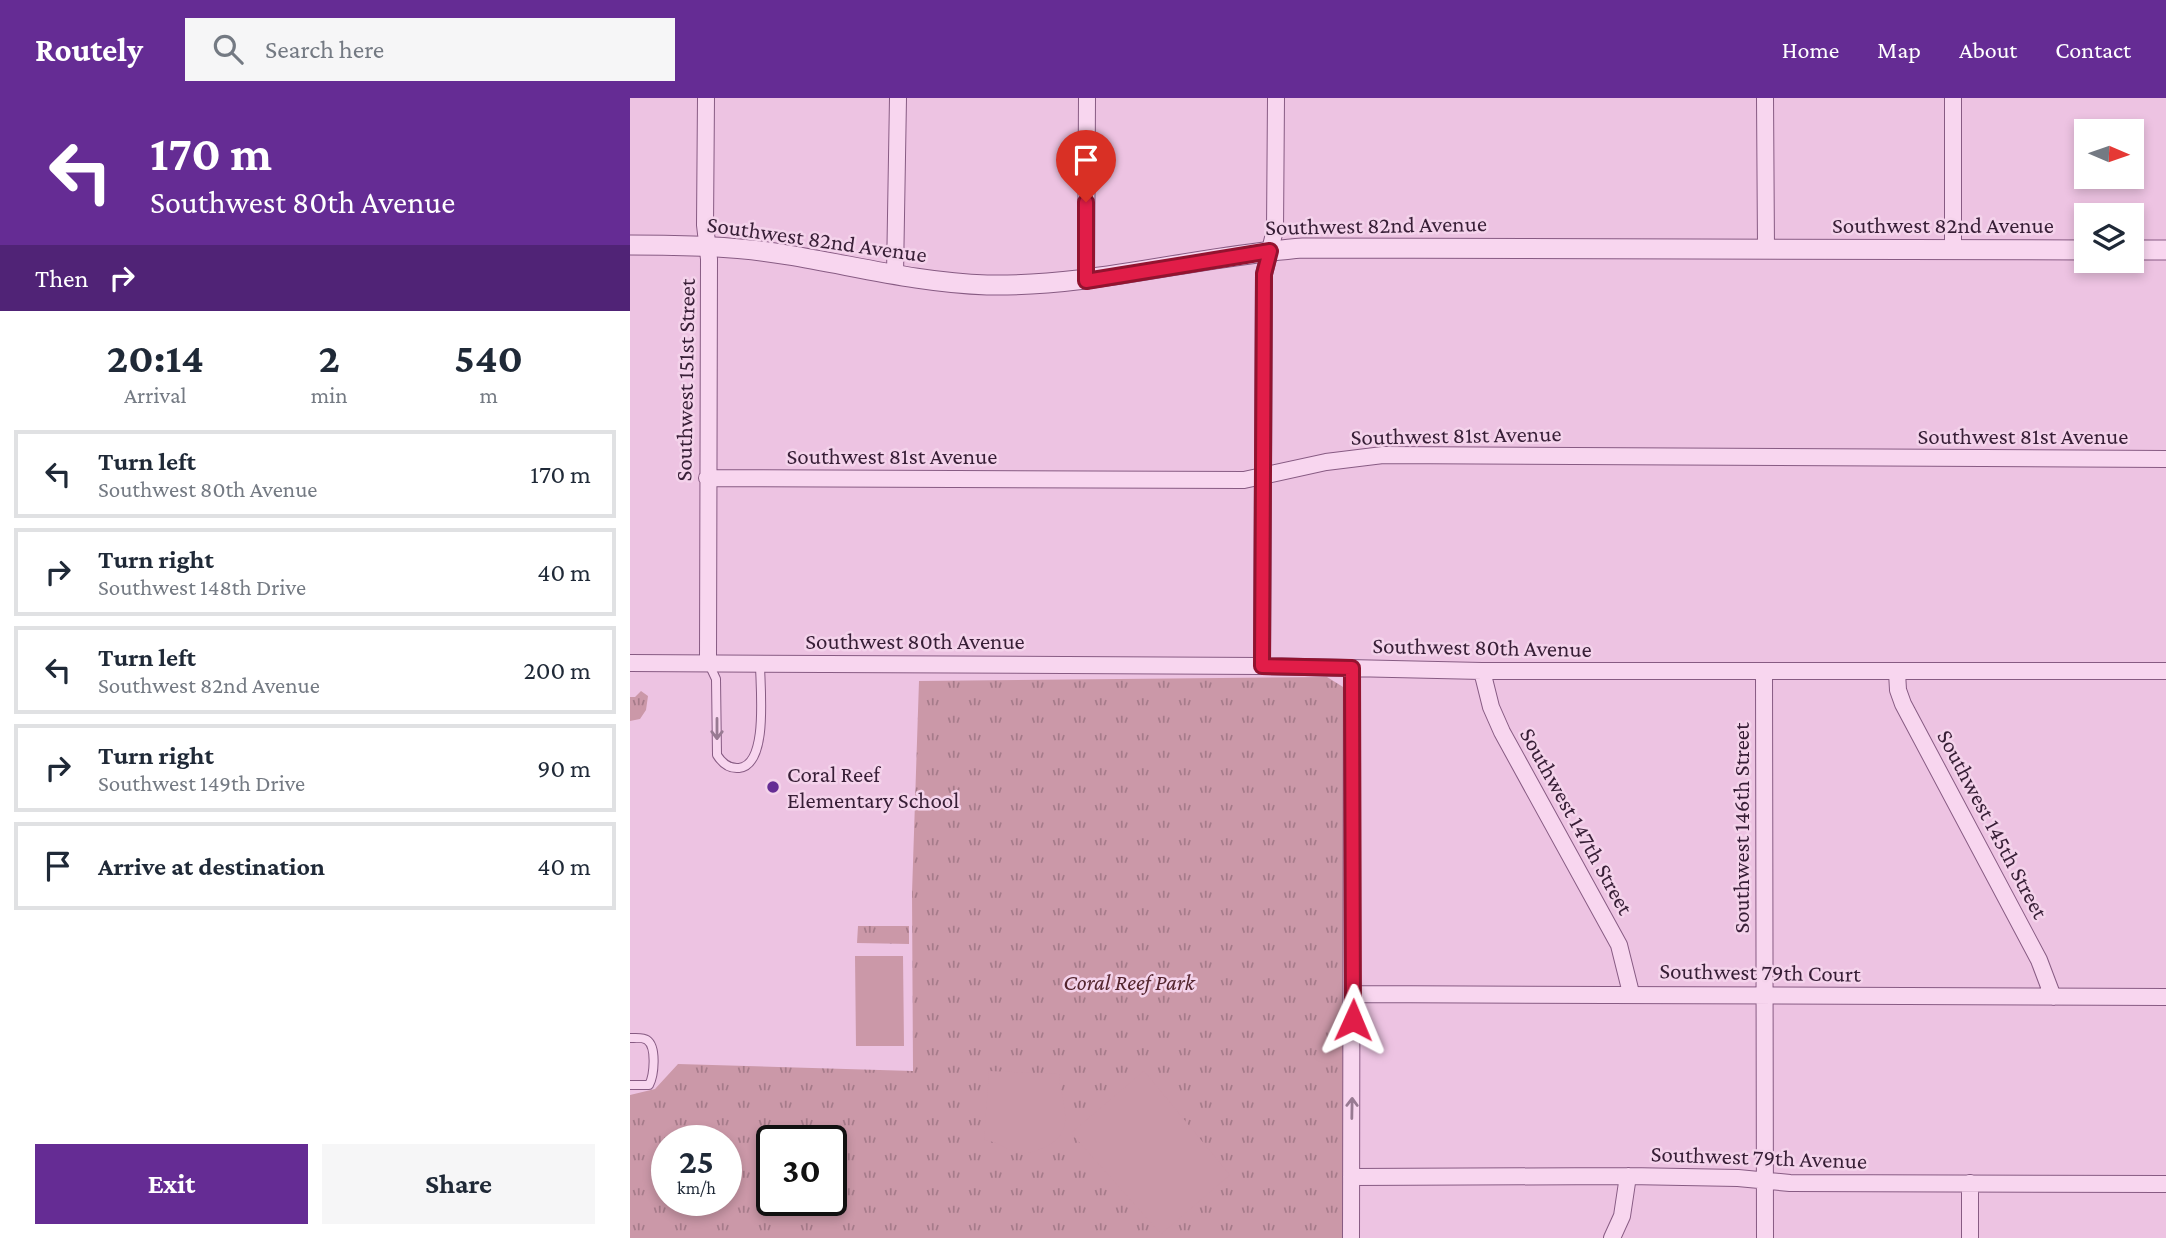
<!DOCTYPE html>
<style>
:root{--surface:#fff;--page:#f6f6f7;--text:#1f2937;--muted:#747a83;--line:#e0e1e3;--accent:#652c94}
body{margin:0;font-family:"Crimson Pro",serif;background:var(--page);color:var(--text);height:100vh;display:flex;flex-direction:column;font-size:26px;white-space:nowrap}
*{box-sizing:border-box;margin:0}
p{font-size:23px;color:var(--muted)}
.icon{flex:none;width:38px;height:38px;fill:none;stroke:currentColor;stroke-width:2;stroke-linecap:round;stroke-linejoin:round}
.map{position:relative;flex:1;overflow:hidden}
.drawer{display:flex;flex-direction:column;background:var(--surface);width:630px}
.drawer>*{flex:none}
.guide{background:#652c94;color:#fff;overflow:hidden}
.needle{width:46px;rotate:92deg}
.buttons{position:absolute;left:1444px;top:21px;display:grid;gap:14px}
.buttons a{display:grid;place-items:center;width:70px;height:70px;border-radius:0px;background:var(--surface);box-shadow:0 4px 10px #0003;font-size:35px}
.speed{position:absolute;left:21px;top:1027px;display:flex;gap:14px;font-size:35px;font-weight:700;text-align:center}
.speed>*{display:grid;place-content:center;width:91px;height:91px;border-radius:50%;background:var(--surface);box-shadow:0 4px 10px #0003;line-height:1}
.speed small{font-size:18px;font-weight:400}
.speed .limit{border:4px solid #111;border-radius:10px;background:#fff;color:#111}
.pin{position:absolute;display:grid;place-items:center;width:60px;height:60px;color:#fff;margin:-72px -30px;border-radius:50% 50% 50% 0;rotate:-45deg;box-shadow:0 0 7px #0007}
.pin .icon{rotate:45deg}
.me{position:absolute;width:77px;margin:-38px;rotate:1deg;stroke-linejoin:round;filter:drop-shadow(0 0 5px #0008)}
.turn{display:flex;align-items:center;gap:24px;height:147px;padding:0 35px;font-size:32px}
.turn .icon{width:91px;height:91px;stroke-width:2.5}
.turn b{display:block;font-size:49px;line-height:60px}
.then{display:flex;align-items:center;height:66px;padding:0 35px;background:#0003;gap:14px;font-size:26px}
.eta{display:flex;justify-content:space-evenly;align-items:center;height:119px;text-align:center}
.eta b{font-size:42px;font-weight:700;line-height:49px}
.action{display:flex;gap:14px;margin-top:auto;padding:14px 35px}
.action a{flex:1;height:80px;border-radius:0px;background:var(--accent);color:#fff;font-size:28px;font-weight:700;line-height:80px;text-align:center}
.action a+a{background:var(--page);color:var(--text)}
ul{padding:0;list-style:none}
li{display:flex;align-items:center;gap:21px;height:88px;margin:0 14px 10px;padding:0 21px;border:4px solid var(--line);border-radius:0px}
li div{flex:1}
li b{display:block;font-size:26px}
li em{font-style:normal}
header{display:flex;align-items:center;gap:42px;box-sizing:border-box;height:98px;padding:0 35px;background:var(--accent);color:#fff}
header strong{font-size:33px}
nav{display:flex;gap:38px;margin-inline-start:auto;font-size:24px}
.search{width:490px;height:63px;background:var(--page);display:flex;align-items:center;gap:18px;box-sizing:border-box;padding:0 24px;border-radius:0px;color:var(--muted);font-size:26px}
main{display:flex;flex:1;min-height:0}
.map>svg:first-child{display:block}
.park{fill:url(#park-tufts);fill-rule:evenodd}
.garden{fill:#cb98a8}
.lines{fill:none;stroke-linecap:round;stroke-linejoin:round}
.service-casing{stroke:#875b83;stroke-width:10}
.minor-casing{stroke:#875b83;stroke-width:18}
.tertiary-casing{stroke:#875b83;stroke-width:21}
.service{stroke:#f8d6ef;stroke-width:8}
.minor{stroke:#f8d6ef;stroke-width:16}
.tertiary{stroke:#f8d6ef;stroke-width:19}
.oneway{stroke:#987a92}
.route-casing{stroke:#92132f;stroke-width:18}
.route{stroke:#e11d48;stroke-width:12}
.poi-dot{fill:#652c94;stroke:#f4d3eb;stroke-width:2.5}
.labels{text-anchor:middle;stroke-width:5;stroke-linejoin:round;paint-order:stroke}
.street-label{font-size:23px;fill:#371e36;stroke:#f4d3eb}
.poi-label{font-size:23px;fill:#371e36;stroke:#f4d3eb;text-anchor:start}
.park-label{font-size:23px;font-style:italic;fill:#53252e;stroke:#f4d3eb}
</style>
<header>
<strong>Routely</strong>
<div class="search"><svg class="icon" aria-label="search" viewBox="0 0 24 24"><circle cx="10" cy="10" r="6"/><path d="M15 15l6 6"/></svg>Search here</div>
<nav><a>Home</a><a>Map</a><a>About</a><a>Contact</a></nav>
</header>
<main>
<section class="drawer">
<div class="guide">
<div class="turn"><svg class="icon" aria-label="left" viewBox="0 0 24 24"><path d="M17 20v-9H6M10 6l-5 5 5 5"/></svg><div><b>170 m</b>Southwest 80th Avenue</div></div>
<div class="then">Then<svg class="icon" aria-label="right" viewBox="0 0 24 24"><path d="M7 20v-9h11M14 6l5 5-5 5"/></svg></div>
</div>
<div class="eta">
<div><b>20:14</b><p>Arrival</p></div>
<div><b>2</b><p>min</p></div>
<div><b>540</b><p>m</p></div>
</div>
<ul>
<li><svg class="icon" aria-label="left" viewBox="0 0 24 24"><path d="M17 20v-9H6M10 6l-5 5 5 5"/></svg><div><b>Turn left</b><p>Southwest 80th Avenue</p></div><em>170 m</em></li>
<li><svg class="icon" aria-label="right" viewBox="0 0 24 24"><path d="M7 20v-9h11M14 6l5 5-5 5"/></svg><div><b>Turn right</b><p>Southwest 148th Drive</p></div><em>40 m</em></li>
<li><svg class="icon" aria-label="left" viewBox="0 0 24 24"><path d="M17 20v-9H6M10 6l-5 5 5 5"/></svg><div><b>Turn left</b><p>Southwest 82nd Avenue</p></div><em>200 m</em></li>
<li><svg class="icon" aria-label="right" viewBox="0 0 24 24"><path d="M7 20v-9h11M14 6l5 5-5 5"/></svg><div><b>Turn right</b><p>Southwest 149th Drive</p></div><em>90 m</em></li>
<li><svg class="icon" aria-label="arrive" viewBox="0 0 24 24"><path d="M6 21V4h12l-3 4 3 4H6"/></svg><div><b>Arrive at destination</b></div><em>40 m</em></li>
</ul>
<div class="action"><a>Exit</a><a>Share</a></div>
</section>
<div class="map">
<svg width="1536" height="1140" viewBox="0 0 1536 1140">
<defs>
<pattern id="park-tufts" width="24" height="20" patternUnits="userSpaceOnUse" patternTransform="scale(1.75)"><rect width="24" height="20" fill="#cb98a8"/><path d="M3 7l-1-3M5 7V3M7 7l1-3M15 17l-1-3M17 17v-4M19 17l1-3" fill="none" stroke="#a67b8a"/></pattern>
</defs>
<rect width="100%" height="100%" fill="#edc3e2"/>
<!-- park -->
<path class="park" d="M 697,579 L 718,592 L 715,1140 L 0,1140 L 0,997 L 25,991 L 48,966 L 283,973 L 282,795 L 289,583 ZM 37,1043 L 96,1043 L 96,1102 L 37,1102 ZM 142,1043 L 201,1043 L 201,1102 L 142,1102 Z
M 11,593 L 18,598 L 16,612 L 10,621 L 0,623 L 0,599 L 5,599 Z
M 228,828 L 279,828 L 279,846 L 227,845 Z"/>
<!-- garden -->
<path class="garden" d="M 225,858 L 273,858 L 274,948 L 226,948 Z
M 359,973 L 429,976 C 430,1003 449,1034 415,1049 C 407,1052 398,1057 389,1055 C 376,1052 367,1043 354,1042 Z
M 514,973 L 600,1077 L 531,1136 L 441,1035 Z"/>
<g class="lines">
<defs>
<path id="service" d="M 78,564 L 86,581 L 87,657 C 92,665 99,671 109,670 C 139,667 130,589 130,565
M 0,940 C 6,940 13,939 17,942 C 27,949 24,978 19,987 L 0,987"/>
<path id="minor" d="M 76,0 L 75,127 L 79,161 L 78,564
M 1135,0 L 1136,150
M 1323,0 L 1323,152
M 265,177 L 268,0
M 456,183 L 457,0
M 77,380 L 614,382 L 696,364 L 753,357 L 1536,361
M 0,565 L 632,568 L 852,573 L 1536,573
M 632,568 L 634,176 L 645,132 L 646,0
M 852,573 L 861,609 L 872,634 L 989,847 L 1001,895
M 1134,573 L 1135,1140
M 1267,574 L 1268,592 L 1273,606 L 1409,862 L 1423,899
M 723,896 L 1536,899
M 721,1079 L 998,1078 L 1108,1080 L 1160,1085 L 1536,1086
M 721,1140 L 722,570
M 982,1140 L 992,1118 L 998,1078
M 1340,1140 L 1340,1085"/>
<path id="tertiary" d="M 0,147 C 53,147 106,148 158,157 C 225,168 290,185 357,187 C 465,189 566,158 673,150 L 1456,152
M 1502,152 L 1536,152"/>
</defs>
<!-- service casing -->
<use href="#service" class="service-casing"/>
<!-- minor casing -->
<use href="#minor" class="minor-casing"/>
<!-- tertiary casing -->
<use href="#tertiary" class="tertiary-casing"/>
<!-- service -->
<use href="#service" class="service"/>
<!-- minor -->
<use href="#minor" class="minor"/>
<!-- tertiary -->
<use href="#tertiary" class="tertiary"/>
</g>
<!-- one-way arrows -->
<defs><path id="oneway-shaft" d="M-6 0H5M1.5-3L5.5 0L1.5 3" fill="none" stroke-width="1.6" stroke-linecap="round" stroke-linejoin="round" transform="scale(1.75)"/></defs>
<g class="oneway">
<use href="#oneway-shaft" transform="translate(87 631) rotate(90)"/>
<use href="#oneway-shaft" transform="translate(722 1010) rotate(-89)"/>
</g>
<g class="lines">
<defs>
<path id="route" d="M 456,104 L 456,183 L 640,153 L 634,176 L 632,568 L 722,570 L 723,922"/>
</defs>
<!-- route casing -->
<use href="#route" class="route-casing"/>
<!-- route -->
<use href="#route" class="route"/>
</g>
<!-- markers -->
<circle class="poi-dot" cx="143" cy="689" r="7"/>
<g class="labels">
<!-- street labels -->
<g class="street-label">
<text transform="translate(746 127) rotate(-1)" y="8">Southwest 82nd Avenue</text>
<text x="1313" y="135">Southwest 82nd Avenue</text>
<text transform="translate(187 141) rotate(8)" y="8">Southwest 82nd Avenue</text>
<text transform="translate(55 282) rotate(-89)" y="8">Southwest 151st Street</text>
<text transform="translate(826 337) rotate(-1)" y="8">Southwest 81st Avenue</text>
<text x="1393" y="346">Southwest 81st Avenue</text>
<text x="262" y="366">Southwest 81st Avenue</text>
<text x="285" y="551">Southwest 80th Avenue</text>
<text transform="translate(852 549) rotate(1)" y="8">Southwest 80th Avenue</text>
<text transform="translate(947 723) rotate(61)" y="8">Southwest 147th Street</text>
<text transform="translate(1363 726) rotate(62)" y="8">Southwest 145th Street</text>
<text transform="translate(1111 730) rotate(-90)" y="8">Southwest 146th Street</text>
<text transform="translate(1130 874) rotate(1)" y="8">Southwest 79th Court</text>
<text transform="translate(1129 1059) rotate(2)" y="8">Southwest 79th Avenue</text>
</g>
<!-- poi labels -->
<g class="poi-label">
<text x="157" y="684">Coral Reef<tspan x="157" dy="26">Elementary School</tspan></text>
</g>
<!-- park labels -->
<g class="park-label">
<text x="499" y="892">Coral Reef Park</text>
</g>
</g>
</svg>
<div class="buttons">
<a><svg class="needle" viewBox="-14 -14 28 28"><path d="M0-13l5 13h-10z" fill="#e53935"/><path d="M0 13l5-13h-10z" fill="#747a83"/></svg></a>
<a><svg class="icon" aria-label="layers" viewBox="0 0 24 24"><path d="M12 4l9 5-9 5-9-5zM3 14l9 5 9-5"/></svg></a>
</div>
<div class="speed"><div>25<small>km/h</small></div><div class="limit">30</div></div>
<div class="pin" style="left:456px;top:104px;background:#d93025"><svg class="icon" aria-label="arrive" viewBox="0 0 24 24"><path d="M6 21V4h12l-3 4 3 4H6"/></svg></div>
<svg class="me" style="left:723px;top:922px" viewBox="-20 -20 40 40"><path d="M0-17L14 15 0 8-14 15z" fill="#e11d48" stroke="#fff" stroke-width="4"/></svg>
</div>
</main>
